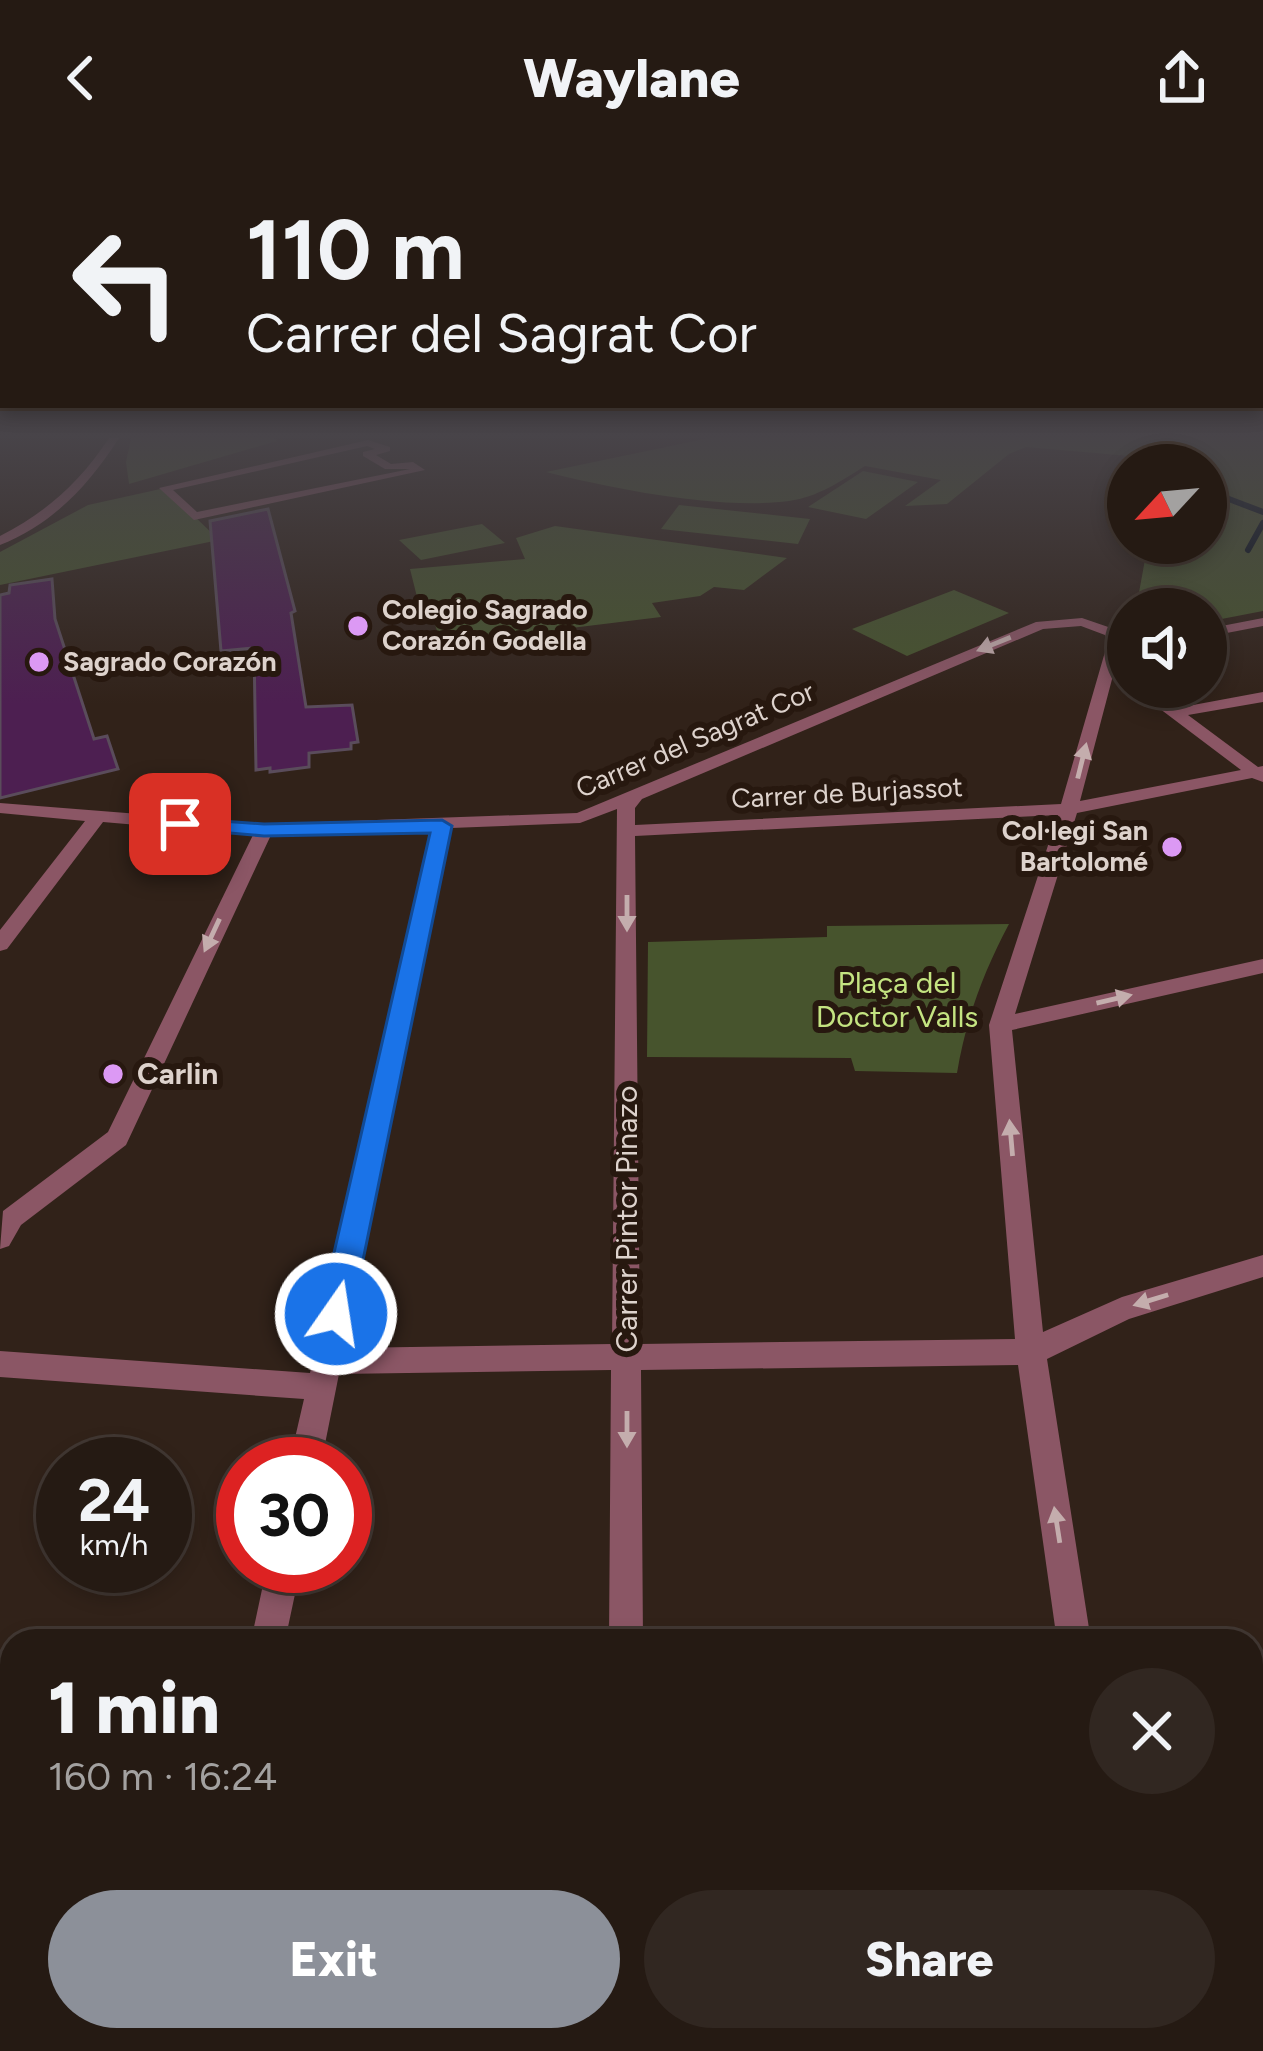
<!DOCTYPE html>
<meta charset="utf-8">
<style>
:root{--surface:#251a13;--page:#312721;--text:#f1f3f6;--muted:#a3a1a0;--line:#423833;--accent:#8c9099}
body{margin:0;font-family:Figtree,sans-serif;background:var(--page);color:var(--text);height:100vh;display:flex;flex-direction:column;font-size:45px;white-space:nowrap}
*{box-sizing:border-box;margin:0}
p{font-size:39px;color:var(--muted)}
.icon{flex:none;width:66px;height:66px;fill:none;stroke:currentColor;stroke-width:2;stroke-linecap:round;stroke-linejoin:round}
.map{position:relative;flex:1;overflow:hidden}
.panel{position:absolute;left:0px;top:1473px;width:1263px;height:423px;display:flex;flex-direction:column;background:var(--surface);border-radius:36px 36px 0 0;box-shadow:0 6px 18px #0003,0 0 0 3px var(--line)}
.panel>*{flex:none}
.banner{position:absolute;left:0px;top:0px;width:1263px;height:252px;box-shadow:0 6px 18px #0003,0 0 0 3px var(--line);background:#251a13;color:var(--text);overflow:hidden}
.needle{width:78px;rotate:244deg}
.tools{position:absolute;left:1107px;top:288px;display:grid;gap:24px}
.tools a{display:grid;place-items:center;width:120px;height:120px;border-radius:50%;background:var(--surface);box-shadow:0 6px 18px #0003,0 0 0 3px var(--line);font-size:60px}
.speed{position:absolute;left:36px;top:1281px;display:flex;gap:24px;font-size:60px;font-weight:700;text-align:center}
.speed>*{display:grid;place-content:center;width:156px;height:156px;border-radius:50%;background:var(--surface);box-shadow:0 6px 18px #0003,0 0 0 3px var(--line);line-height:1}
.speed small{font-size:30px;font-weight:400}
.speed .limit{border:18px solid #d22;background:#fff;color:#111}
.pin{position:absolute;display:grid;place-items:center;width:102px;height:102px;color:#fff;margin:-51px;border-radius:24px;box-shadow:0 6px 18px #0006}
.me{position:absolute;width:132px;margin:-66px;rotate:13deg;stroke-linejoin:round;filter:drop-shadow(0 0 9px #0008)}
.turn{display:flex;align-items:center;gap:42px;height:252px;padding:0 48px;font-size:54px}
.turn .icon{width:156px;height:156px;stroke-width:2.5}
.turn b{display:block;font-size:84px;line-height:102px}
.round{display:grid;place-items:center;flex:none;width:126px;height:126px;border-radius:63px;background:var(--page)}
.headline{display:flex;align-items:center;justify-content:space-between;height:204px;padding:0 48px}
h1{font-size:72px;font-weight:800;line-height:90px}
.cta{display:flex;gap:24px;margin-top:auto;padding:24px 48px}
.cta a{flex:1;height:138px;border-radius:72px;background:var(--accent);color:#fff;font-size:48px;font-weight:800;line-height:138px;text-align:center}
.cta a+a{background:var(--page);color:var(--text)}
header{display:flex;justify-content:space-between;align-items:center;height:156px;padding:0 48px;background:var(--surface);font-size:54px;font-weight:800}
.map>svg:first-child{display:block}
.green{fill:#47542d}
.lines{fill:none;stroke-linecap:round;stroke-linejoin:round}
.stream{stroke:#000c1a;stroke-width:6}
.building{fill:#4d1f51;stroke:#5a4c5b;stroke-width:3}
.street{fill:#8b5665;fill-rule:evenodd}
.oneway{fill:#c4adad}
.route{fill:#1a73e8;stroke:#114b97;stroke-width:3}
.poi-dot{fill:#dc99f4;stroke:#27180f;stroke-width:4.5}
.labels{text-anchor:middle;stroke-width:12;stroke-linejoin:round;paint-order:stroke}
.far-poi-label{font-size:27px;font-weight:bold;fill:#ddd2cc;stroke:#27180f;text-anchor:start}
.far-street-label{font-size:27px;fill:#ddd2cc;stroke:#27180f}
.park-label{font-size:30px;fill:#c4e481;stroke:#27180f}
.poi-label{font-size:30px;font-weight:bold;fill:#ddd2cc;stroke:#27180f;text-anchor:start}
.street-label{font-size:30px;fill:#ddd2cc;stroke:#27180f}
</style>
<header><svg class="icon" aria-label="back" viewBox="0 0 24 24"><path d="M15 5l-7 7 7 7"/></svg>Waylane<svg class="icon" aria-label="share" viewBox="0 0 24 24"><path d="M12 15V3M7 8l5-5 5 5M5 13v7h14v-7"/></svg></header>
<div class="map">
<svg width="1263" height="1895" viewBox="0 0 1263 1895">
<rect width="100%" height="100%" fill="#312219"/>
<!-- green -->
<path class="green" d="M 131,282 L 274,282 L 277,285 L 129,328 L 126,306 Z
M 709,282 L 1263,282 L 1263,455 L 1206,466 L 1206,453 L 1136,453 L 1148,387 L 1206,387 L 1206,309 L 1130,309 L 1129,300 L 1026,291 L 1009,298 L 947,348 L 905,350 L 941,324 L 865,310 C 841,325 818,341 789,345 C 719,354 614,333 546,316 Z
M 863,315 L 918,326 L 866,363 L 808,351 Z
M 165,332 L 219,384 L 0,429 L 0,396 L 88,349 Z
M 679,349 L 810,363 L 798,388 L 661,373 Z
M 482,368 L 505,387 L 421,404 L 399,384 Z
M 555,370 L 787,402 L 744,434 L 714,431 L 700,440 L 652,447 L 661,461 L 442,488 L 432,461 L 422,461 L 410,413 L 525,403 L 516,382 Z
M 954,434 L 1009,457 L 907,500 L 852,473 Z
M 1009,768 C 983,817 966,863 957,917 L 855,915 L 851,902 L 647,901 L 648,786 L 827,781 L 827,770 Z"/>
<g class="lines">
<!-- stream -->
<path class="stream" d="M 1221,340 L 1263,356
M 1248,394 L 1263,367"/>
</g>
<!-- building -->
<path class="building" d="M 268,353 L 295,455 L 291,457 L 306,551 L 352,549 L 358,586 L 351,587 L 351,593 L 309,597 L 309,611 L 270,616 L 270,612 L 256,614 L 254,492 L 221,495 L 210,365 Z
M 52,423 L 55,463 L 94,583 L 107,580 L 118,613 L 0,642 L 0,439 L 9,437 L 10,429 Z"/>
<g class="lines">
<!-- street -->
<path class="street" d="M 109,282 L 119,282 C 89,329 53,368 0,389 L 0,380 C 47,356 80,326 109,282 Z
M 368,284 L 390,291 L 390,295 L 376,299 L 391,308 L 413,306 L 425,314 L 194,364 L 159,332 ZM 367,290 L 375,293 L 363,296 L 363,300 L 385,313 L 410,313 L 197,356 L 173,334 Z
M 1082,462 L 1117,474 L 1121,489 L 1080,645 L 1241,614 L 1131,531 L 1149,531 L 1177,552 L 1263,536 L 1263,546 L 1188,559 L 1258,611 L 1263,610 L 1263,626 L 1252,622 L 1077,657 L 1015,858 L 1263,803 L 1263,817 L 1012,874 L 1043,1176 L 1122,1141 L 1263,1099 L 1263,1121 L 1129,1163 L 1047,1203 L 1091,1485 L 1057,1485 L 1018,1209 L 641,1214 L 643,1485 L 609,1485 L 611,1214 L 339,1218 L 321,1308 L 289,1308 L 304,1243 L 0,1221 L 0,1195 L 310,1217 L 432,673 L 271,679 L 126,989 L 21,1069 L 9,1090 L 0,1093 L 3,1055 L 108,976 L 253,679 L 103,666 L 7,793 L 0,795 L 0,774 L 85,665 L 0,657 L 0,647 L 264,668 L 577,657 L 1036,466 ZM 1081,470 L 1105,479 L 1107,489 L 1061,648 L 635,669 L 635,652 L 642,643 L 1043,473 ZM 617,653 L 612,1188 L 345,1192 L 451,672 L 580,667 ZM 1058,659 L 989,869 L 1015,1183 L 640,1188 L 635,680 Z
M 1263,462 L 1263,470 L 1206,481 L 1206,473 Z
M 267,1410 L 301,1410 L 285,1485 L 251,1485 Z
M 1263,1663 L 1263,1703 L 1251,1708 L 1251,1668 Z
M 162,1884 L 206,1884 L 204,1895 L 160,1895 Z
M 602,1884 L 646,1884 L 646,1895 L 602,1895 Z
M 1110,1884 L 1154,1884 L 1155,1895 L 1111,1895 Z"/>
</g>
<!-- one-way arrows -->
<defs><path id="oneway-solid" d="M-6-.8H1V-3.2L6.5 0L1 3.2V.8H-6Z" transform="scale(3)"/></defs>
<g class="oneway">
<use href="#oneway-solid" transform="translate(994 488) rotate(158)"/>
<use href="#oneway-solid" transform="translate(1082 605) rotate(-76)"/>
<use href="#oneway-solid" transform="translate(627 757) rotate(90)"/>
<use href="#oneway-solid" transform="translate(212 779) rotate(115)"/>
<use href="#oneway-solid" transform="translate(1114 843) rotate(-13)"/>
<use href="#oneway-solid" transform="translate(1011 982) rotate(-95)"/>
<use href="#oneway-solid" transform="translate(1151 1144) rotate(163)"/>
<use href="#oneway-solid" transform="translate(627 1273) rotate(90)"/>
<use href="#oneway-solid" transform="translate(1057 1369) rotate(-99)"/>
</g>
<!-- sky -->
<linearGradient id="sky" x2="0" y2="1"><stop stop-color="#1b130e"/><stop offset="0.51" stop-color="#484449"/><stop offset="1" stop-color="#484449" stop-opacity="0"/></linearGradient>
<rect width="1263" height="548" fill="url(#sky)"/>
<!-- route -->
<path class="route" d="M 180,662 L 264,668 L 442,664 L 452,670 L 352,1158 L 347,1168 L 336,1172 L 324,1168 L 320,1158 L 430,677 L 264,680 L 172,672 L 169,668 Z"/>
<!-- markers -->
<g class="poi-dot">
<circle cx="358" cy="470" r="12"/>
<circle cx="39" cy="506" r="12"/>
<circle cx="1172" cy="691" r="12"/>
<circle cx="113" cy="918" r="12"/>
</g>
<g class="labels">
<!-- far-poi labels -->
<g class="far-poi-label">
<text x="382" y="463">Colegio Sagrado<tspan x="382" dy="31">Corazón Godella</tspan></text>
<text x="63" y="515">Sagrado Corazón</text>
<text x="1148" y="684" text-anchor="end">Col·legi San<tspan x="1148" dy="31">Bartolomé</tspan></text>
</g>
<!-- far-street labels -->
<g class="far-street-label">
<text transform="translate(695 584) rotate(-23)" y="9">Carrer del Sagrat Cor</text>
<text transform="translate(847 637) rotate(-3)" y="9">Carrer de Burjassot</text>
</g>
<!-- park labels -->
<g class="park-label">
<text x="897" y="837">Plaça del<tspan x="897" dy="34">Doctor Valls</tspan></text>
</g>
<!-- poi labels -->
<g class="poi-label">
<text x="137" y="928">Carlin</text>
</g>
<!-- street labels -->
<g class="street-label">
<text transform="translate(627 1063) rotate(-90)" y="10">Carrer Pintor Pinazo</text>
</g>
</g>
</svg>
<div class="tools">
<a><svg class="needle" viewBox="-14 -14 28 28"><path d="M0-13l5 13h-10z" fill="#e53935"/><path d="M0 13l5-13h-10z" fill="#a3a1a0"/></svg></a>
<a><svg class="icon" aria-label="sound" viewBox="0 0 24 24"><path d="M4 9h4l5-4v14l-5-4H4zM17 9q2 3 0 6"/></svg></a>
</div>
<div class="speed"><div>24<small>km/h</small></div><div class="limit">30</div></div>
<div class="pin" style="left:180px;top:668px;background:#d93025"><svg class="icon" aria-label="arrive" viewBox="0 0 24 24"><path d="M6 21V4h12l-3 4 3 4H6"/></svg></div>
<svg class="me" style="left:336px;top:1158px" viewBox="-20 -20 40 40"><circle r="17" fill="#1a73e8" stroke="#fff" stroke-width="3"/><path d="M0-11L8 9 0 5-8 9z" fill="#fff"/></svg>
<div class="banner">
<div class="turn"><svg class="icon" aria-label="left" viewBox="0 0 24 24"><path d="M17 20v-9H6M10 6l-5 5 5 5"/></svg><div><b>110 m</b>Carrer del Sagrat Cor</div></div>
</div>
<section class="panel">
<div class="headline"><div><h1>1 min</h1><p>160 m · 16:24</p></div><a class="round"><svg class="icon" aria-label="close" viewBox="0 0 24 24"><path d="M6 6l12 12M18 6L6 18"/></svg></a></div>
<div class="cta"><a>Exit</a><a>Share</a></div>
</section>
</div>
